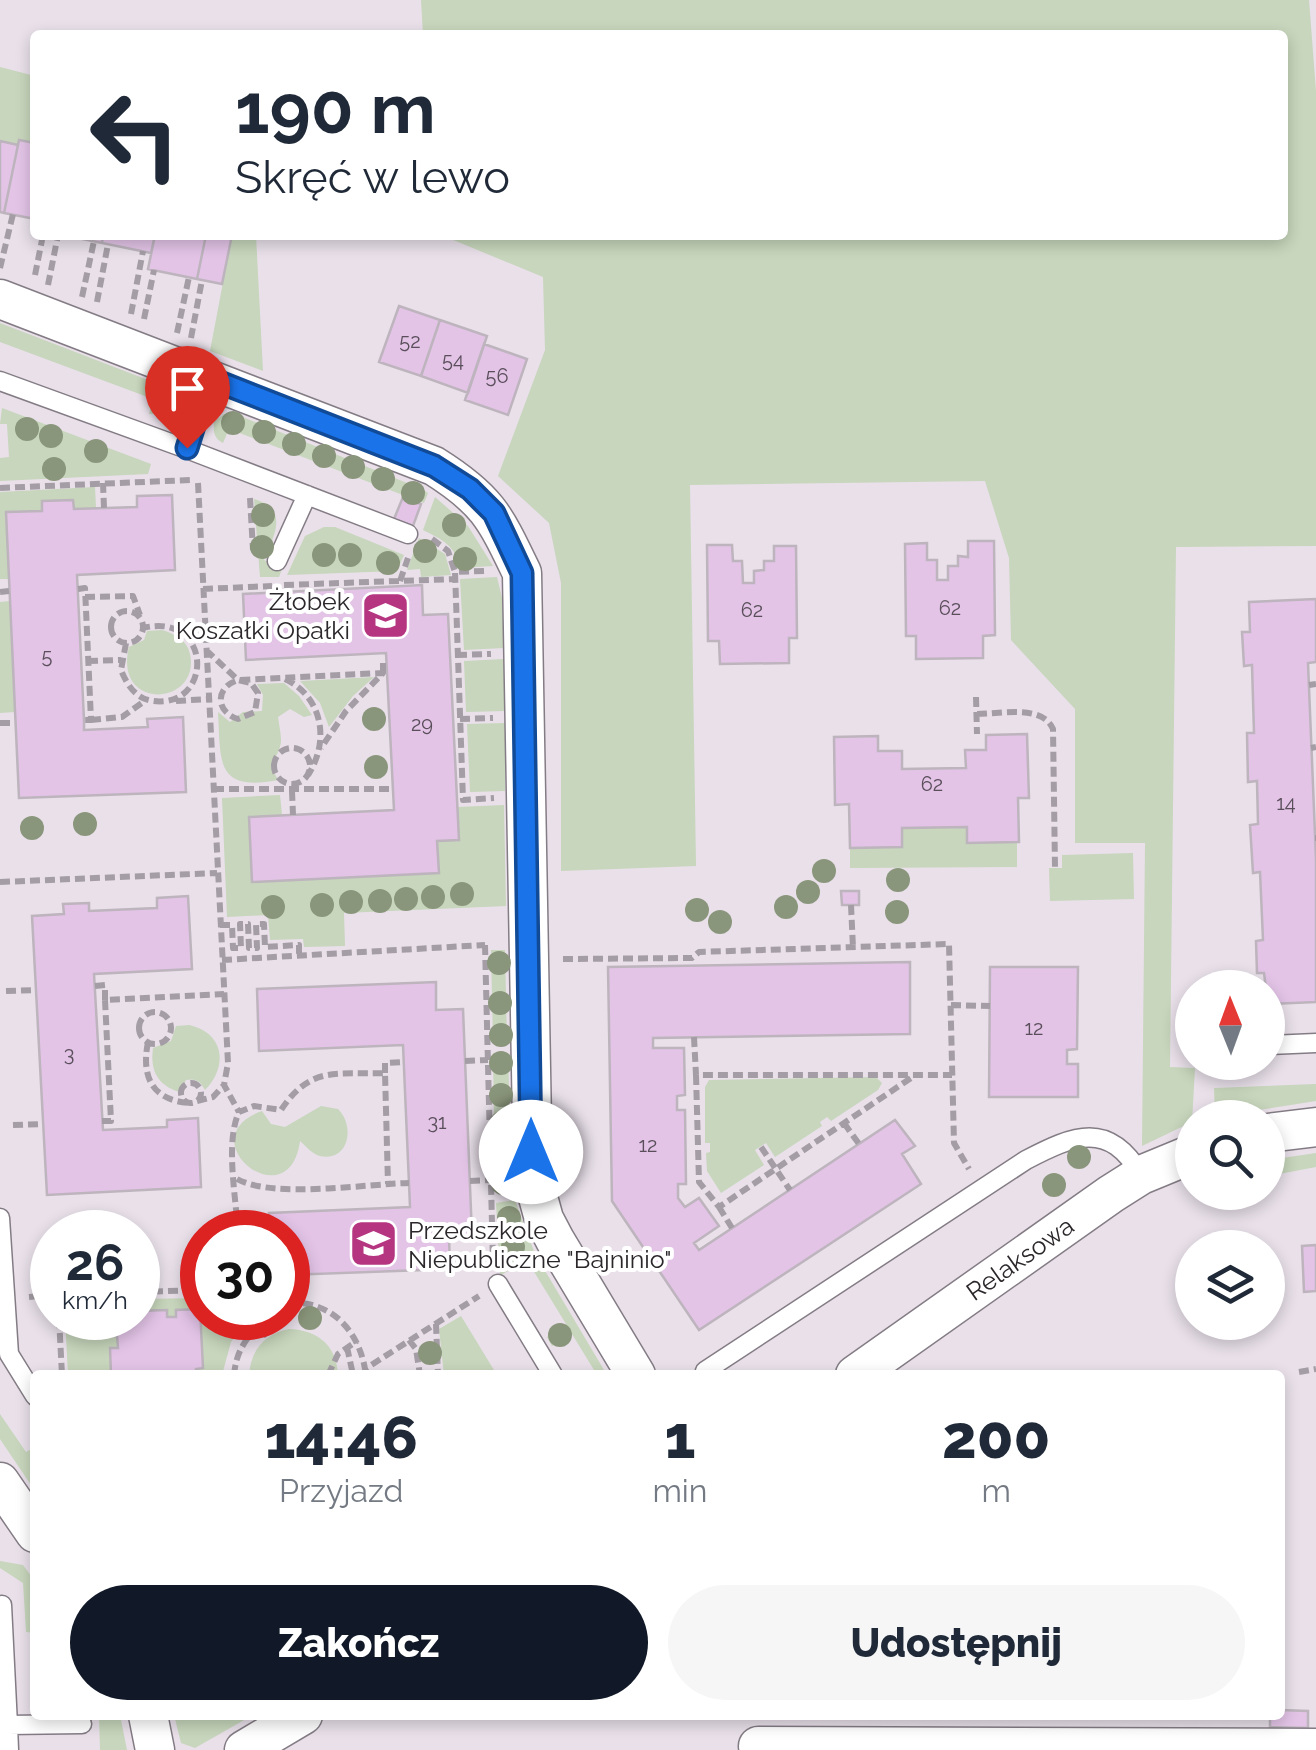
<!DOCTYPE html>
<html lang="pl">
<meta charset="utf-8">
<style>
:root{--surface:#fff;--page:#f6f6f7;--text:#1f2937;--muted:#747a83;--accent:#111827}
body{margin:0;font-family:Raleway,sans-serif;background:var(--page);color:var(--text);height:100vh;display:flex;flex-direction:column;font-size:38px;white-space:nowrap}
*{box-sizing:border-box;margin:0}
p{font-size:32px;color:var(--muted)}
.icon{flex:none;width:55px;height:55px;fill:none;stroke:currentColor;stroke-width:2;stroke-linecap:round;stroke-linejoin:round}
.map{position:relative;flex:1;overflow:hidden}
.details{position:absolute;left:30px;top:1370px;width:1255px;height:350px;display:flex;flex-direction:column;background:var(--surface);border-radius:10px;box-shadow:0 5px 15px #0003}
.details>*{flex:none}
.guide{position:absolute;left:30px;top:30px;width:1258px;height:210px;border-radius:10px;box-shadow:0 5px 15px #0003;background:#fff;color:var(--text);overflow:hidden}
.needle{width:65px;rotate:359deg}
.controls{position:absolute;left:1175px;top:970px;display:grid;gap:20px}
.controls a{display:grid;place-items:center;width:110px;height:110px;border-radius:50%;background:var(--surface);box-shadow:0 5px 15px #0003;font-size:50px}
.speed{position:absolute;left:30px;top:1210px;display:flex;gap:20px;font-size:50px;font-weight:700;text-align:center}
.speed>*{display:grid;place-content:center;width:130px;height:130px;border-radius:50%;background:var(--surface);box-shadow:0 5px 15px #0003;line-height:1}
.speed small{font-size:25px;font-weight:400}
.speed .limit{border:15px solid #d22;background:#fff;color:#111}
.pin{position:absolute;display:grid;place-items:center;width:85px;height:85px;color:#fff;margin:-102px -42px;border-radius:50% 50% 50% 0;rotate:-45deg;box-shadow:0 0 10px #0007}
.pin .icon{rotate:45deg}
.me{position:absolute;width:110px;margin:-55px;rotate:0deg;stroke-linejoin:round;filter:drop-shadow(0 0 8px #0008)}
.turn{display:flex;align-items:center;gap:35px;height:210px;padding:0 40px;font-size:45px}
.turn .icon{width:130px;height:130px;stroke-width:2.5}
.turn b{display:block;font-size:70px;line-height:85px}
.eta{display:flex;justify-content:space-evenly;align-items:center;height:170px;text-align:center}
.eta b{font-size:60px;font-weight:800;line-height:70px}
.action{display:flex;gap:20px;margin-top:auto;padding:20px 40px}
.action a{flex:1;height:115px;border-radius:60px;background:var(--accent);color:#fff;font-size:40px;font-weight:800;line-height:115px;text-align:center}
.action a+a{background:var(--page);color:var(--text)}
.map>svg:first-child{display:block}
.green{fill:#c7d6bc}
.building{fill:#e3c4e7;stroke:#bdb4bd;stroke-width:2.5}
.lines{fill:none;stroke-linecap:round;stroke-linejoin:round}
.lane-casing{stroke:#847c85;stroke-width:21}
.street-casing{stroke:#847c85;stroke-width:41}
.path{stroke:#a49da5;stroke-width:6;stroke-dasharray:10 5;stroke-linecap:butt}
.lane{stroke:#fff;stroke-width:18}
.street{stroke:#fff;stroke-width:38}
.tree{fill:#8a967b}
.route-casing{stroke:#114b97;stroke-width:25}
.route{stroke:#1a73e8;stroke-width:18}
.labels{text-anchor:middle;stroke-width:8;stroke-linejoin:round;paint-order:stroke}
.number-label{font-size:20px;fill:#594e5a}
.poi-label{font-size:25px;fill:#2b272b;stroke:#fff;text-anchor:end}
.street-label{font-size:25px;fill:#2b272b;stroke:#fff}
</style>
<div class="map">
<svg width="1316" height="1750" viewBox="0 0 1316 1750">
<rect width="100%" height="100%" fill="#e9e0ea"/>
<!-- green -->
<path class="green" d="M 421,0 L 1309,0 L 1316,91 L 1316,546 L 1176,547 L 1170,1067 L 1195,1068 L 1192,1122 L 1142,1146 L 1145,843 L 1075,843 L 1075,709 L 1011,640 L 1009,558 L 985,481 L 690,485 L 696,866 L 561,871 L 561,583 L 549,523 L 498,476 L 545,350 L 543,277 L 441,235 L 1282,235 L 1282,35 L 423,35 Z
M 0,67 L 35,76 L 35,143 L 20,140 L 18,145 L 0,141 Z
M 232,235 L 256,235 L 263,371 L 210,351 Z
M 0,323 L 161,385 L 170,396 L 169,406 L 160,414 L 149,414 L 153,399 L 0,342 Z
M 2,408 L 151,464 L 148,474 L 0,481 L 0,458 L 9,457 L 7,424 L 0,424 Z
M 224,414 L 235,414 L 422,489 L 428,493 L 424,503 L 229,429 L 223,443 C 214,439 213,431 214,422 Z
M 95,487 L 96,508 L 74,509 L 73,500 L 43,501 L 42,511 L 6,512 L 9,579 L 0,579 L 0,492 Z
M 435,497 L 468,526 L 493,566 L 459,568 C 457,546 441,539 423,530 Z
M 254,499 C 290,510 274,535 264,560 L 282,569 L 279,577 L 260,577 Z
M 324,527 L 335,527 L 404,555 L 397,571 L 287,575 L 305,536 Z
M 419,538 L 445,554 L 451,575 L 421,577 L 420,569 L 407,570 Z
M 497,577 L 502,598 L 504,648 L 464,650 L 460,579 Z
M 10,601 L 15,712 L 0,713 L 0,602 Z
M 162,630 C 175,634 187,640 190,654 C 201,706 113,712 129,647 L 144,640 L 147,631 Z
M 504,659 L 505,711 L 466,712 L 464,661 Z
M 374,677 L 353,696 L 329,727 L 320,703 L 300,681 Z
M 284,683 L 299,696 L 312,715 L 304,717 L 290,709 L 278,717 C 282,744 284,742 271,766 L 278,780 C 215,792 221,762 218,712 L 230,722 L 243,712 L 262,711 L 263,695 L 257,684 Z
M 505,723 L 505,791 L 470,792 L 467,724 Z
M 280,795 L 282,815 L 249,818 L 439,872 L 437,841 L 459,840 L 457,807 L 504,805 L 506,906 L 344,913 L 345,946 L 304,947 L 303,939 L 270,940 L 268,915 L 227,917 L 222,798 Z
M 967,827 L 968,842 L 1017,842 L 1017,867 L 850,868 L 850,848 L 902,828 Z
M 1133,853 L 1134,899 L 1050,901 L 1049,868 L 1062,868 L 1062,855 Z
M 491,950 L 505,950 L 507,1041 L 493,1042 Z
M 189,1025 C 225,1033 228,1067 205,1090 C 200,1081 196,1078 186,1080 L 179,1092 C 157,1085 150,1070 153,1048 L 171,1041 L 176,1026 Z
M 493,1053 L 508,1053 L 512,1190 L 495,1190 Z
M 876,1077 L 882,1083 L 878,1090 L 831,1121 L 827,1117 L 820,1122 L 822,1126 L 775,1157 L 766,1143 L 755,1150 L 764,1165 L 721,1193 L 707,1171 L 706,1153 L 710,1152 L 710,1143 L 705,1143 L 705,1087 L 709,1080 Z
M 1316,1084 L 1316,1101 L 1215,1117 L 1214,1088 Z
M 321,1106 L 338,1109 C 356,1127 348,1162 320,1156 C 312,1154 306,1146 300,1141 C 289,1222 186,1138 262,1111 L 271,1124 L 285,1127 Z
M 1316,1153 L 1316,1167 L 1268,1176 L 1268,1160 Z
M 515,1200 L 535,1254 L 500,1276 L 496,1203 Z
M 541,1264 L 607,1375 L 597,1375 L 572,1334 L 552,1346 L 547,1337 L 566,1324 L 533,1270 Z
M 202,1298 L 202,1318 L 241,1318 L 247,1324 L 231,1342 L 222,1375 L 68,1375 L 65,1318 L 138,1318 L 138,1299 Z
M 461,1316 L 497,1375 L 444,1375 L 439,1329 Z
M 289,1329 C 318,1330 337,1346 338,1375 L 249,1375 C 251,1350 264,1334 289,1329 Z
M 0,1414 L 26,1452 L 35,1447 L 35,1491 L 0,1439 Z
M 0,1561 L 23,1565 L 35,1581 L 35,1633 L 26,1632 L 23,1583 L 0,1568 Z
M 99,1715 L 120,1715 L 127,1750 L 100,1750 Z
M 174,1715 L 253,1715 L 195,1748 L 181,1743 Z"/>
<!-- building -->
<path class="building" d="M 19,140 L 35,143 L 35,219 L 4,213 Z
M 0,141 L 18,145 L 4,213 L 0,212 Z
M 63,235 L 103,235 L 102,243 Z
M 103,235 L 155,235 L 151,253 L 102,243 Z
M 155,235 L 206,235 L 197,279 L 148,269 Z
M 206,235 L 232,235 L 222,284 L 197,279 Z
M 399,306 L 440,320 L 421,376 L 379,362 Z
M 440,320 L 487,336 L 468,393 L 421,376 Z
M 484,344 L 527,359 L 508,415 L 465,400 Z
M 172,495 L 175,570 L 77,575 L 84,720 L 84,730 L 148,727 L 147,719 L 183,717 L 186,792 L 19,798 L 6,512 L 42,511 L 42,501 L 73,500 L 74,509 L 137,507 L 137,496 Z
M 403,497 L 421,504 L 413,526 L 394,519 Z
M 968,541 L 994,541 L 995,635 L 983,636 L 983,658 L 916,659 L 916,636 L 906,636 L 905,544 L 927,543 L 927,560 L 937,560 L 937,580 L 948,580 L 948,566 L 958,566 L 958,556 L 968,557 Z
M 707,545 L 732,545 L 733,561 L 742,561 L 743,583 L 754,583 L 754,571 L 764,570 L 764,561 L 774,561 L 774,546 L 796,546 L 797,638 L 789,638 L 789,663 L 720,664 L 719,641 L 708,641 Z
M 422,585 L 423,615 L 448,614 L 459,840 L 437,841 L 439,873 L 252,882 L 249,817 L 394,810 L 386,653 L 246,660 L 243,594 Z
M 1316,599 L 1316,662 L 1308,663 L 1316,859 L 1316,1002 L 1268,1004 L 1264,973 L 1257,973 L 1256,941 L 1263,940 L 1260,872 L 1253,873 L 1250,825 L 1258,824 L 1257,781 L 1248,782 L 1247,733 L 1254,733 L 1252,665 L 1244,666 L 1242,632 L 1250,632 L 1249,602 Z
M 1027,734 L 1029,798 L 1018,798 L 1019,842 L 967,843 L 967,827 L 902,828 L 902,847 L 850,848 L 849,804 L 835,805 L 834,737 L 878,736 L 878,751 L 902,751 L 902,769 L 966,768 L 965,750 L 986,750 L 986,735 Z
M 841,891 L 859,891 L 859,905 L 842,905 Z
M 188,896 L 192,969 L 94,974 L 103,1130 L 167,1127 L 167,1120 L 198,1118 L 201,1187 L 47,1195 L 32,916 L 64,914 L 63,904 L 89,903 L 89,911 L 157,908 L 157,898 Z
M 910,962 L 910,1034 L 653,1038 L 653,1048 L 684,1048 L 685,1095 L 677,1096 L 677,1110 L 685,1110 L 686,1184 L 678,1184 L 678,1198 L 685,1207 L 699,1198 L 719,1226 L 694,1243 L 699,1250 L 895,1120 L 915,1146 L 902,1154 L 921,1184 L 699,1330 L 612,1201 L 608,967 Z
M 990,967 L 1078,967 L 1077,1049 L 1067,1050 L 1067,1064 L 1078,1064 L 1078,1097 L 989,1097 Z
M 436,982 L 436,1010 L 463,1009 L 472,1236 L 449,1237 L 450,1269 L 288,1275 L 288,1232 L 270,1232 L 269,1213 L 410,1207 L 403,1045 L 259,1051 L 257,989 Z
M 1316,1245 L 1316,1291 L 1304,1292 L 1302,1246 Z
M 200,1309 L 203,1368 L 196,1369 L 196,1375 L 111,1375 L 110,1348 L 118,1348 L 117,1336 L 110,1336 L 109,1318 L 138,1318 L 138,1311 L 167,1310 L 167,1317 L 176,1317 L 176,1310 Z
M 1280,1710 L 1308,1711 L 1308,1728 L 1270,1727 L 1270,1715 L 1280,1715 Z"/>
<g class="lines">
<defs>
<path id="lane" d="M 0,381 L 187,449 L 209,378
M 187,449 L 408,534
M 277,561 L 307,495
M 1268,1045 L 1316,1043
M 0,1218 L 9,1354 L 35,1396
M 498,1284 L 553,1375
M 705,1371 L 1026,1160 C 1074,1135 1109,1120 1141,1175
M 2,1605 L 8,1725
M 9,1750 L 8,1725 L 82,1724"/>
<g id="street">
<path d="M 0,299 L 434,466 C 488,500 495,517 522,573 L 533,1179 L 544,1219 L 555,1240 L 636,1375"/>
<path d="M 1268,1133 L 1316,1127"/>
<path id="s1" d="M 855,1375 L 1111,1194 L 1141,1175 L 1192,1154"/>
<path d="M 0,1482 L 35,1533"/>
<path d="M 148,1715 L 155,1750"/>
<path d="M 758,1746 L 1316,1748"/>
<path d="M 244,1750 L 303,1715"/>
</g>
</defs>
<!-- lane casing -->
<use href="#lane" class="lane-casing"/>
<!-- street casing -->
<use href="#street" class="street-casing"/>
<!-- path -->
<path class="path" d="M 0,268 L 13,214
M 35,275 L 43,235
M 48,285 L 58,235
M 82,297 L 94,241
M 97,302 L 108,244
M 131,314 L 143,251
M 144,319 L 154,270
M 177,333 L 189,277
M 191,338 L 202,280
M 103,483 L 104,508
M 198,483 L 228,1063 L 224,1085 L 239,1112
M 0,488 L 191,480
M 250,498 L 253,550
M 432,539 L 448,551 L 455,572
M 484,571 L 455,572 L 463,800 L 494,798
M 400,581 L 408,558
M 284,585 L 455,579
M 78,589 L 85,588 L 91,720 L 84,720
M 203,589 L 272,586
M 0,592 L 9,591
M 85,597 L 133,596 L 140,615
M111 627a16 16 0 1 1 32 0a16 16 0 1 1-32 0Z
M 126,643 L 121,670 C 127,685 136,699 153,701 C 214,709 213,611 143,628
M 206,650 L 238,680 L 251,683 L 258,693 L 255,712 L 238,719 C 215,712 215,687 238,680 L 383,673 L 346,711 L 321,748
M 457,655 L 491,654
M 88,661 L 121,660
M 383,673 L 383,663 L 387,663
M 285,679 C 323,697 330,741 308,775
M 1309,685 L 1316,684
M 976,697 L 977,734
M 176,701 L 209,699
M 977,714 C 1001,714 1042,704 1053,729 L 1055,868
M 460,719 L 493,718
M 91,720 L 122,717 L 146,700
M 0,723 L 15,723
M 1311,748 L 1316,747
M274 766a18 18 0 1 1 36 0a18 18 0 1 1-36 0Z
M 214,789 L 393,789
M 292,791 L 293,815
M 1315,838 L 1316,838
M 0,882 L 217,873
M 851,905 L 853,948
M 220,925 L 232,925 L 233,948 L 241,948 L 240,924 L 248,924 L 249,948 L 257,948 L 256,924 L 264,924 L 265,947 L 299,945 L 299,955
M 485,945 L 493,1264
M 563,959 L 692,958 L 699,952 L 949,944 L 954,1143 L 969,1169
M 222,960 L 485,945
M 95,986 L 105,985 L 105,1000 L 224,994
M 6,991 L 36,990
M 951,1005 L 990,1006
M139 1028a16 16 0 1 1 32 0a16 16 0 1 1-32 0Z
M 694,1037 L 696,1075 L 952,1075
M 148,1042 C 141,1077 152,1100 189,1103
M 465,1061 L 488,1060
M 385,1073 L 385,1063 L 404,1062
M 696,1075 L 699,1182 L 719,1207 L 914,1076
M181 1093a10 10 0 1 1 20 0a10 10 0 1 1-20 0Z
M 197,1101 L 213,1097 L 224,1085
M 102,1121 L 111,1121 L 105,1000
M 844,1123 L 859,1144
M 13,1125 L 43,1124
M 761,1147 L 790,1190
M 237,1179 C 273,1199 365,1184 409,1183
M 470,1181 L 491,1180
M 719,1207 L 732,1228
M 238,1232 C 236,1197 225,1142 239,1112 L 254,1106 L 281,1110 C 311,1065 336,1075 385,1073 L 388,1184
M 138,1292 L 202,1290
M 29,1297 L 52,1295
M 288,1303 C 330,1300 358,1329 365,1369 L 479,1296
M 59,1318 L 62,1375
M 250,1318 L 268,1337
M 436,1324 L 438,1375
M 409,1340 L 416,1349 L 420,1375
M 347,1347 L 353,1375
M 1299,1372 L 1316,1369
M 234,1375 C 236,1354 243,1342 258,1326
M 328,1375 L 338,1354 L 357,1341"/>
<!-- lane -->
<use href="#lane" class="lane"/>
<!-- street -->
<use href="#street" class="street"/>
</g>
<!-- trees -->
<g class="tree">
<circle cx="233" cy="423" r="12"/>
<circle cx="27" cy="429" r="12"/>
<circle cx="264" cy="432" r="12"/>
<circle cx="51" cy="436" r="12"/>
<circle cx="294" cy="444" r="12"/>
<circle cx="96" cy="451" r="12"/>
<circle cx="324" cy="456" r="12"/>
<circle cx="353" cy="467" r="12"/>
<circle cx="54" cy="469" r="12"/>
<circle cx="383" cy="479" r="12"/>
<circle cx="413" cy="493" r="12"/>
<circle cx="263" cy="515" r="12"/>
<circle cx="454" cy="525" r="12"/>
<circle cx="262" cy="547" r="12"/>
<circle cx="425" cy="551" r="12"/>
<circle cx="324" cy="555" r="12"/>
<circle cx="350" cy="555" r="12"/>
<circle cx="465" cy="559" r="12"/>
<circle cx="388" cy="563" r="12"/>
<circle cx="374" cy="719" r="12"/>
<circle cx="376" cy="767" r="12"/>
<circle cx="85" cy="824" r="12"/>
<circle cx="32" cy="828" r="12"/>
<circle cx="824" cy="871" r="12"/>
<circle cx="898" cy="880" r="12"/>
<circle cx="808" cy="892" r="12"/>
<circle cx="462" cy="894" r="12"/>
<circle cx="433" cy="897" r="12"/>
<circle cx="406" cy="899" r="12"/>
<circle cx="380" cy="901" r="12"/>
<circle cx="351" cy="902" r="12"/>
<circle cx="322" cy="905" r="12"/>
<circle cx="273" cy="907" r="12"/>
<circle cx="786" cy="907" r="12"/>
<circle cx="697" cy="910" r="12"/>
<circle cx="897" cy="912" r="12"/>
<circle cx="720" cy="922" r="12"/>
<circle cx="499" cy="963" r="12"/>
<circle cx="500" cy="1003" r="12"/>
<circle cx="501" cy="1035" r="12"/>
<circle cx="501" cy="1063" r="12"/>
<circle cx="501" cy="1095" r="12"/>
<circle cx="502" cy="1123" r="12"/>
<circle cx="1079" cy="1157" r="12"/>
<circle cx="503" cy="1183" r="12"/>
<circle cx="1054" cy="1185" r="12"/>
<circle cx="509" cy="1218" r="12"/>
<circle cx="513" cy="1247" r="12"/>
<circle cx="310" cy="1318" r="12"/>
<circle cx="560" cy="1335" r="12"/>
<circle cx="430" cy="1353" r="12"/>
</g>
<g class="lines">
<defs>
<path id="route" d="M 187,448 L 209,378 L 434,466 L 470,489 L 494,513 L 522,573 L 531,1152"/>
</defs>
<!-- route casing -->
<use href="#route" class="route-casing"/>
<!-- route -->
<use href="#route" class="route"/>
</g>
<!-- icons -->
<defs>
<symbol id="school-square" viewBox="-11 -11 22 22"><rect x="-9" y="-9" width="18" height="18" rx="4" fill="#b53580" stroke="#fff"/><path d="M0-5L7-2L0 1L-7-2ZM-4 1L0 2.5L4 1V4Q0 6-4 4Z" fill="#fff"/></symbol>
</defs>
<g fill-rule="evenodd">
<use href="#school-square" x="358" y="588" width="55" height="55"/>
<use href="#school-square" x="346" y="1216" width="55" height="55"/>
</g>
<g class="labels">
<!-- number labels -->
<g class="number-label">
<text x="410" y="348">52</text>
<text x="453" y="367">54</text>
<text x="497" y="383">56</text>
<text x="950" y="615">62</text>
<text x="752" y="617">62</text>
<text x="47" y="663">5</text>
<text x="422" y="731">29</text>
<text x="932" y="791">62</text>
<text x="1286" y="810">14</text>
<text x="1034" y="1035">12</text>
<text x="69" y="1061">3</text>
<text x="437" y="1129">31</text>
<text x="648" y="1152">12</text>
</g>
<!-- poi labels -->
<g class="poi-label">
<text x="350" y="610">Żłobek<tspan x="350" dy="29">Koszałki Opałki</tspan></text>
<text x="408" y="1239" text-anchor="start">Przedszkole<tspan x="408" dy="29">Niepubliczne "Bajninio"</tspan></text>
</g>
<!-- street labels -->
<g class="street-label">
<text dy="9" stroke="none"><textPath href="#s1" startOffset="202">Relaksowa</textPath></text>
</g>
</g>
</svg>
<div class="controls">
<a><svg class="needle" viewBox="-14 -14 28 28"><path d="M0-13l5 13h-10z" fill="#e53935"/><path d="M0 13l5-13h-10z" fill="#747a83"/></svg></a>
<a><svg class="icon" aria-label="search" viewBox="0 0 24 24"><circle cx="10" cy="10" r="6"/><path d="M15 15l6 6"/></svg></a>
<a><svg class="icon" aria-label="layers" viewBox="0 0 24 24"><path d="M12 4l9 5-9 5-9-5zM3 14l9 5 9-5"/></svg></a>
</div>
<div class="speed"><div>26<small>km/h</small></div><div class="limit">30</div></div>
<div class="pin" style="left:187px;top:448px;background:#d93025"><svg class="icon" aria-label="arrive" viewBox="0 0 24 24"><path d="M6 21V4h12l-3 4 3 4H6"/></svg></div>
<svg class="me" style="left:531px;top:1152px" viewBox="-20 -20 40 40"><circle r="19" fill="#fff"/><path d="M0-13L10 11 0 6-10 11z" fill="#1a73e8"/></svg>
<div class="guide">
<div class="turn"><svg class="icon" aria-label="left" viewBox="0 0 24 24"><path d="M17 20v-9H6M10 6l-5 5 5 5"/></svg><div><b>190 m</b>Skręć w lewo</div></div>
</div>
<section class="details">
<div class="eta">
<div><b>14:46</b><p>Przyjazd</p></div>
<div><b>1</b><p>min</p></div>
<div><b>200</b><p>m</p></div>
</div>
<div class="action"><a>Zakończ</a><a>Udostępnij</a></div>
</section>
</div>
